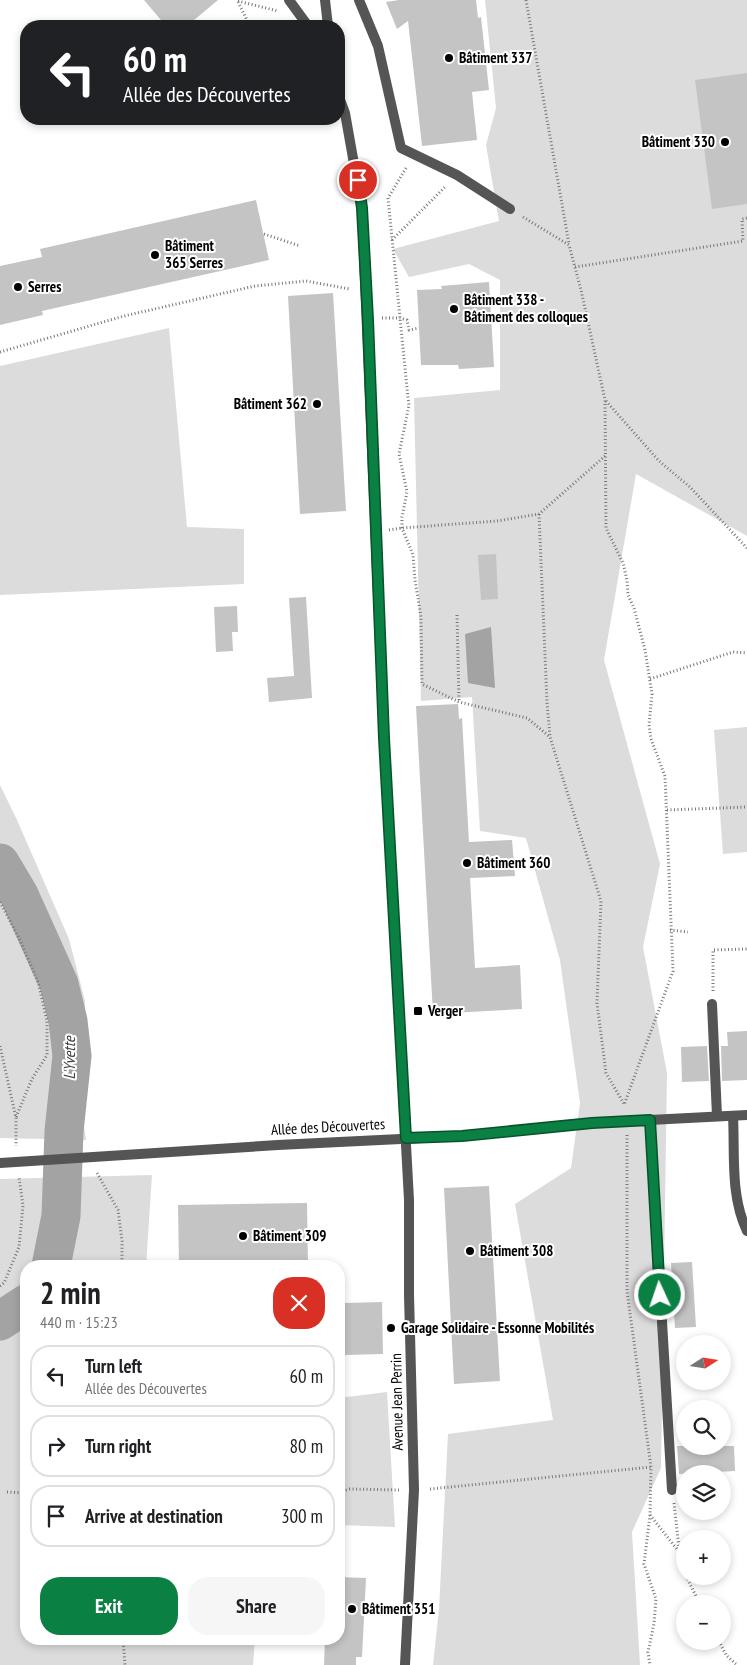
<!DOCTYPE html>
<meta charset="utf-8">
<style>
:root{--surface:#fff;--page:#f6f6f6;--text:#202124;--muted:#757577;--line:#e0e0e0;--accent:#0b8043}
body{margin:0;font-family:"PT Sans Narrow",sans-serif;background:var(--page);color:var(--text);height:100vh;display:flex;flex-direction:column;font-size:19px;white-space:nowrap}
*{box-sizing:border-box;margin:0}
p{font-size:16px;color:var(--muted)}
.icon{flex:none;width:28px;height:28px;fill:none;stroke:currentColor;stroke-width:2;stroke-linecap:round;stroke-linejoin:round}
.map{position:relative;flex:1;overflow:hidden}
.details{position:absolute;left:20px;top:1260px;width:325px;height:385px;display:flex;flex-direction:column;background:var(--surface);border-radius:20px;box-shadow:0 2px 8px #0003}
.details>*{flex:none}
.hud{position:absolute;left:20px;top:20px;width:325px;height:105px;border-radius:20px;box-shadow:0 2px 8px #0003;background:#202124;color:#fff;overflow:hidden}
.needle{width:32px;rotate:78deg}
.fabs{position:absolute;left:676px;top:1335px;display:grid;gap:10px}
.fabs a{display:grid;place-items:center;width:55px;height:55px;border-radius:50%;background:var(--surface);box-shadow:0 2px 8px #0003;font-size:25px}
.pin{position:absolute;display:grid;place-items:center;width:42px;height:42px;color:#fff;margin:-21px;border:2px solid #fff;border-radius:50%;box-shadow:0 1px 5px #0007}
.me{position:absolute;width:55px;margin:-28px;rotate:357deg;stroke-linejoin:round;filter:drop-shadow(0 0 4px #0008)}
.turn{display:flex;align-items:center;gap:18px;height:105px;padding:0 20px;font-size:22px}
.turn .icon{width:65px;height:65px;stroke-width:2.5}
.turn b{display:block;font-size:35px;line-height:42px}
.round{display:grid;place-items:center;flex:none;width:52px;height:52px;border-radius:20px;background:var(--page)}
.head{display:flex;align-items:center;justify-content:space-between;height:85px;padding:0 20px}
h1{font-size:30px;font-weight:700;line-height:38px}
.primary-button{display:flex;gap:10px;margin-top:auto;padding:10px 20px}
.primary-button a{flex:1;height:58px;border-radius:20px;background:var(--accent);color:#fff;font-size:20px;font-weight:700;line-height:58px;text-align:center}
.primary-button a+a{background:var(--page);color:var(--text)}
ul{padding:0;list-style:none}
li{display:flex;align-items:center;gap:15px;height:62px;margin:0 10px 8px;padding:0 10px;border:2px solid var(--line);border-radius:20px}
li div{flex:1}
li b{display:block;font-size:19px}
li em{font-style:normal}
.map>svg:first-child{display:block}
.green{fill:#dcdcdc}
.water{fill:#a3a3a3}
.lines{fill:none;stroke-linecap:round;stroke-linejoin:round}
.river{stroke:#a3a3a3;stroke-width:39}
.building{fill:#c4c4c4}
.path{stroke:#777;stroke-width:3;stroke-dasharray:1 2.5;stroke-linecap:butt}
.lane{stroke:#555;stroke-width:10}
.street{stroke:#555;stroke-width:10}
.route-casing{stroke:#07532c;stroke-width:12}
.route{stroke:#0b8043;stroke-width:9}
.poi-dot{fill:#000;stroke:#fff;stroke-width:2}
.labels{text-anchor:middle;stroke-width:4;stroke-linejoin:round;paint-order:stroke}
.poi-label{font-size:15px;font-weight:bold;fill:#000;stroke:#fff;text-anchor:start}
.street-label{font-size:15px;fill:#000;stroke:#fff}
.water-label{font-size:16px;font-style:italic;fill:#444;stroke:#fff}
</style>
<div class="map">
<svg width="747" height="1665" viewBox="0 0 747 1665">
<rect width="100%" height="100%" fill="#fff"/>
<!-- green -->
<path class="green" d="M 485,0 L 747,0 L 747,536 L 636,474 L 604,660 L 660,864 L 643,947 L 667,1073 L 661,1468 L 632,1532 L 640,1665 L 433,1665 L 439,1609 L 448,1434 L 553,1420 L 515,1204 L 571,1168 L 580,1103 L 560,960 L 526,838 L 480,831 L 472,697 L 421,701 L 414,398 L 500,390 L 500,280 L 469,264 L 409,277 L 393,249 L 499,221 L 486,145 L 496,108 Z
M 169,328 L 187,527 L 244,529 L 244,584 L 0,595 L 0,366 Z
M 747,727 L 747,852 L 723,854 L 714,730 Z
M 0,785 L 17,820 L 69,939 L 85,1001 L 84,1126 L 86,1140 L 0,1138 Z
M 152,1175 L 146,1266 L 26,1266 L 26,1639 L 255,1639 L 253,1665 L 0,1665 L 0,1179 Z
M 387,1392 L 395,1527 L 339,1525 L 339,1398 Z"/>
<!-- water -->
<path class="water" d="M 491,627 L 495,688 L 468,683 L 465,634 Z"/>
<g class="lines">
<!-- river -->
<path class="river" d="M 0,863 L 19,895 L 59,984 L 68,1021 L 72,1056 L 64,1131 L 61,1216 L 51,1266
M 0,1321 L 26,1304"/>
</g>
<!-- building -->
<path class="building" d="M 144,0 L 218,0 L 187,26 L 166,26 Z
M 399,0 L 476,0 L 478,18 L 481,17 L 489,90 L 472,92 L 477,140 L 422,146 L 408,21 L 397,29 L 386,2 Z
M 747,73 L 747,204 L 712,209 L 695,80 Z
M 256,200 L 269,260 L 42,311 L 43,315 L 0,325 L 0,266 L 42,257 L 40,249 Z
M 489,282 L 494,367 L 459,369 L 458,365 L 421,365 L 417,290 L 442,289 L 441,286 Z
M 333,293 L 346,511 L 300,514 L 288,296 Z
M 496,554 L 498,599 L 481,600 L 478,555 Z
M 306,597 L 312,698 L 269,702 L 267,678 L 294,676 L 289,598 Z
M 237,606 L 238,632 L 232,632 L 233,651 L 216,652 L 214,607 Z
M 458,704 L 459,719 L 462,718 L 469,842 L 512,840 L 515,876 L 470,878 L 475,968 L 520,965 L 522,1009 L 433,1014 L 416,706 Z
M 747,1031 L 747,1080 L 722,1081 L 721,1046 L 728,1046 L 727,1032 Z
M 707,1046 L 709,1081 L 682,1082 L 681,1047 Z
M 489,1186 L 500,1381 L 454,1384 L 444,1188 Z
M 307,1203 L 308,1266 L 179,1266 L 178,1205 Z
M 692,1262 L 696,1327 L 675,1328 L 671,1263 Z
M 382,1302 L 383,1354 L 345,1355 L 344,1303 Z
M 677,1446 L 734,1446 L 735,1471 L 679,1474 Z
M 339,1577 L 366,1578 L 362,1657 L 356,1657 L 356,1665 L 324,1665 L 325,1639 L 339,1639 Z"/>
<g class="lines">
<!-- path -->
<path class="path" d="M 526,0 L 569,244
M 238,1 L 278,11
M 238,2 L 250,26
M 406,168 L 388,198 L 408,398 L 409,405 L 399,454 L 407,492 L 402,517 L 402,528 L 413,555 L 415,580 L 421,617 L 422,684 L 459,702 L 527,718 L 550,737
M 523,217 L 569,245 L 581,290 L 605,400 L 606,528 L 623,563 L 627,580 L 628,595 L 634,608 L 645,650 L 652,694 L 649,725 L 651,739 L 665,776 L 673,971 L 624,1105
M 264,234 L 300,246
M 392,240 L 446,186
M 575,267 L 743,241 L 742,219 L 747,218
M 382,318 L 400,318 L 407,320 L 409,330 L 419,328
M 0,352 L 124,316 L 255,286 L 306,281 L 350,289
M 606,401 L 659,461 L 690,487 L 747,548
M 539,514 L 547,702 L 550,737 L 601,901 L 597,1003 L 606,1073 L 624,1104
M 389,530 L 402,528 L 497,521 L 539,514 L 605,456
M 457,615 L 459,702
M 650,679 L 733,652 L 747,653
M 667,810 L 747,807
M 0,902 L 19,938 L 38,982 L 47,1021 L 47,1055 L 32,1079 L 16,1117
M 670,930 L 688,932
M 713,991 L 713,950 L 747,949
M 0,1046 L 16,1118 L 16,1146
M 627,1135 L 627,1291 L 651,1467 L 650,1515 L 644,1564 L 656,1599 L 654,1624 L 648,1652 L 650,1665
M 97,1173 L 118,1210 L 122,1241 L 122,1266
M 0,1286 L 4,1283 L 19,1247 L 23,1206 L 19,1177
M 430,1489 L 651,1467
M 7,1492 L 26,1493
M 339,1492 L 350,1489 L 399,1490
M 674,1503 L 681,1566 L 685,1574
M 650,1515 L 680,1553
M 686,1576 L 700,1604
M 123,1639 L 125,1665
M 719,1641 L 726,1655 L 737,1665"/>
<!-- lane -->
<path class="lane" d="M 325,0 L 328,26
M 359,0 L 378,46 L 401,148 L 457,175 L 510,209
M 712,1004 L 717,1116
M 733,1116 C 735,1153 730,1196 747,1231
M 650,1120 L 672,1490"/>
<!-- street -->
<path class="street" d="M 289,0 L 308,26
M 339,97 L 345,113 L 362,209 L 384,739 L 409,1200 L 409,1295 L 414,1490 L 405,1665
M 0,1163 L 278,1145 L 462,1136 L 591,1123 L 747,1115"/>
</g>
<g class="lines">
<defs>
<path id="route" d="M 358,180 L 362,208 L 368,320 L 384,738 L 406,1138 L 462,1136 L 592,1123 L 650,1120 L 660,1295"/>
</defs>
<!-- route casing -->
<use href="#route" class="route-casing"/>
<!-- route -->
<use href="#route" class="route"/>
</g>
<!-- markers -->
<g class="poi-dot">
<circle cx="449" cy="58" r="5"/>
<circle cx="725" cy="142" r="5"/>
<circle cx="155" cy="255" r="5"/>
<circle cx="18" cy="287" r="5"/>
<circle cx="454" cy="309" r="5"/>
<circle cx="317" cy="404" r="5"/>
<circle cx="467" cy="863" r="5"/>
<rect x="413" y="1006" width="10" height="10" rx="2.5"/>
<circle cx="243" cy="1236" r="5"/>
<circle cx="470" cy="1251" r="5"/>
<circle cx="391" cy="1328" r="5"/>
<circle cx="352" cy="1609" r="5"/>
</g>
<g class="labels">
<!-- poi labels -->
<g class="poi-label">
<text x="459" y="63">Bâtiment 337</text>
<text x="715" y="147" text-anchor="end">Bâtiment 330</text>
<text x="165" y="251">Bâtiment<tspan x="165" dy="17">365 Serres</tspan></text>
<text x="28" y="292">Serres</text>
<text x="464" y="305">Bâtiment 338 -<tspan x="464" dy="17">Bâtiment des colloques</tspan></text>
<text x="307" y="409" text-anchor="end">Bâtiment 362</text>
<text x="477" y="868">Bâtiment 360</text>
<text x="428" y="1016">Verger</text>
<text x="253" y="1241">Bâtiment 309</text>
<text x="480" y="1256">Bâtiment 308</text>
<text x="401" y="1333">Garage Solidaire - Essonne Mobilités</text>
<text x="362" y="1614">Bâtiment 351</text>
</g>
<!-- street labels -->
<g class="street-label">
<text transform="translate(328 1127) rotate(-3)" y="5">Allée des Découvertes</text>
<text transform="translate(397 1402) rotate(-91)" y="5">Avenue Jean Perrin</text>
</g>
<!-- water labels -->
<g class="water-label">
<text transform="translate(69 1058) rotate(-90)" y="6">L'Yvette</text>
</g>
</g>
</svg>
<div class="fabs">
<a><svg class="needle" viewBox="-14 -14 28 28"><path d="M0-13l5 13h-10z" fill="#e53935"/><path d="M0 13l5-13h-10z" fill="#757577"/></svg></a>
<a><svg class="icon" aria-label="search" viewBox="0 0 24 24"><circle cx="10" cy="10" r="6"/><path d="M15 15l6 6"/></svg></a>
<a><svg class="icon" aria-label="layers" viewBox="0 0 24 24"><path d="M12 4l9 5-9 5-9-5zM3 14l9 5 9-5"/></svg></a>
<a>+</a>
<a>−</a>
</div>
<div class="pin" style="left:358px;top:180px;background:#d93025"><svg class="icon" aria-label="arrive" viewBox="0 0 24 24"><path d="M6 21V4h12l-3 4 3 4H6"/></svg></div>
<svg class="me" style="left:660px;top:1295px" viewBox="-20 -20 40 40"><circle r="17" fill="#0b8043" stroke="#fff" stroke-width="3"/><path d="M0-11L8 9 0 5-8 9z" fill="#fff"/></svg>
<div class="hud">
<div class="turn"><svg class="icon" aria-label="left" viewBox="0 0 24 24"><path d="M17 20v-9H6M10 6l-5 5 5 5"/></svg><div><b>60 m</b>Allée des Découvertes</div></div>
</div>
<section class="details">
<div class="head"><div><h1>2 min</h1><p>440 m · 15:23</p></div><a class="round" style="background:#d93025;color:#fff"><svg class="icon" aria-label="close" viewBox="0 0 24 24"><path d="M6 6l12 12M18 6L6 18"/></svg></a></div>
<ul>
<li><svg class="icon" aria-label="left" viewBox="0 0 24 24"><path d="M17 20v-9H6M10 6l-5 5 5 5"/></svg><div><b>Turn left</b><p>Allée des Découvertes</p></div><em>60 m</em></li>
<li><svg class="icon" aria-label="right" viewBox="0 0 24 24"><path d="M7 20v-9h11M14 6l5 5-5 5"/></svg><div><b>Turn right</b></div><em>80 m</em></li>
<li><svg class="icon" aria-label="arrive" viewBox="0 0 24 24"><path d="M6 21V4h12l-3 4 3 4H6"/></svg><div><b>Arrive at destination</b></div><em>300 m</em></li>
</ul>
<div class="primary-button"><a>Exit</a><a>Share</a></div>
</section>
</div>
